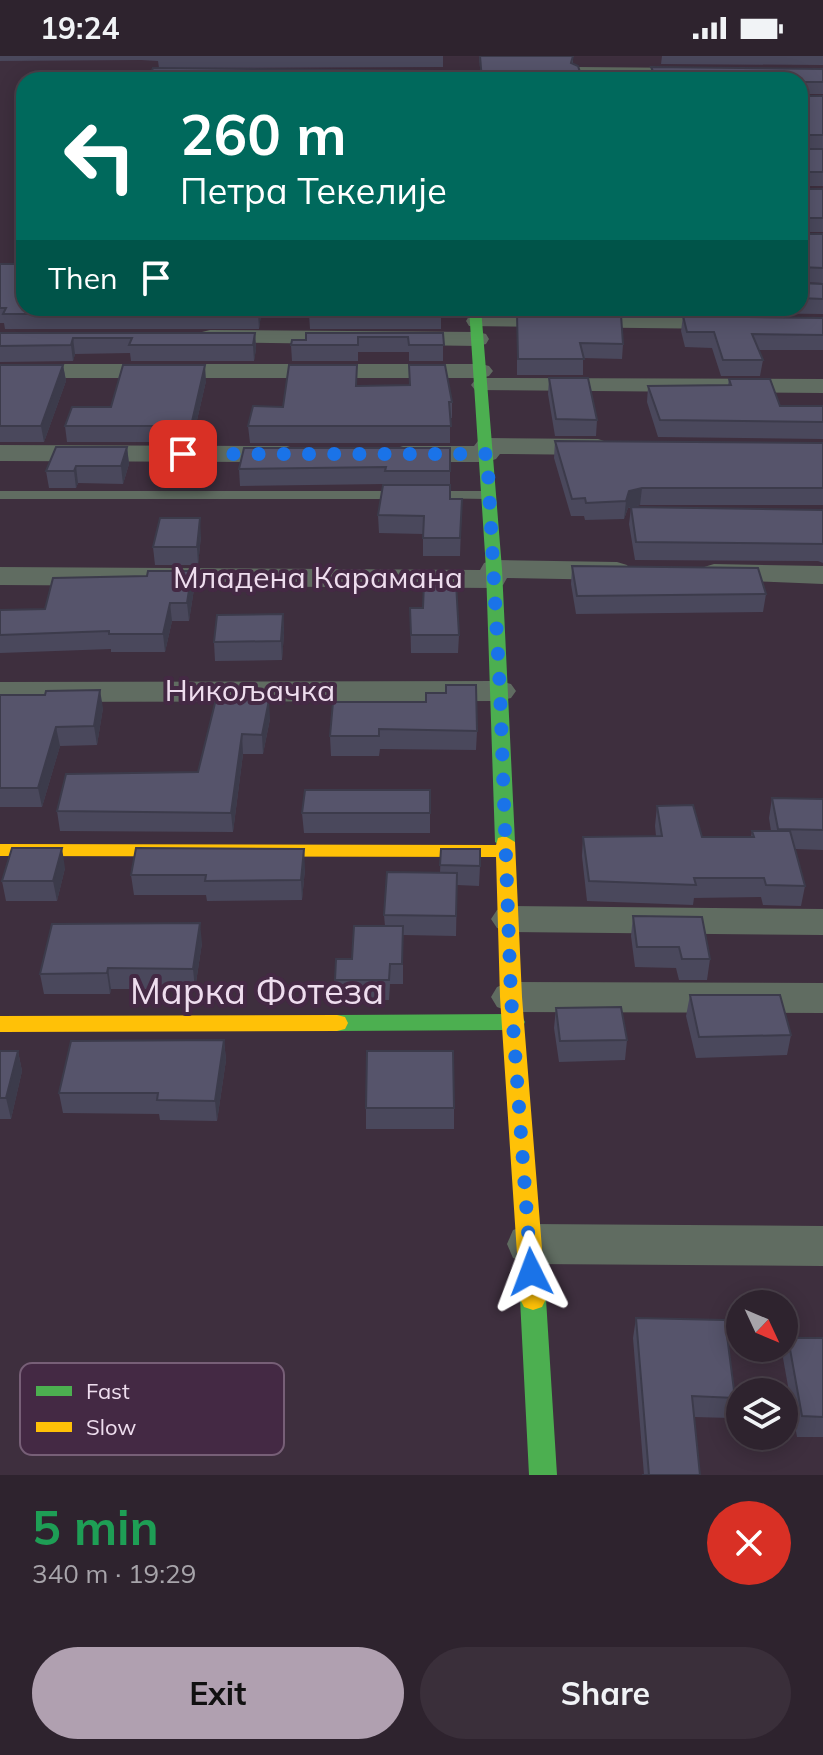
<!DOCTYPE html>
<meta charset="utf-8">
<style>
:root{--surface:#2e232e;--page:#3a2f3a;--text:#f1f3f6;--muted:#a7a4aa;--line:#49404a;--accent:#b0a0b0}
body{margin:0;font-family:Mulish,sans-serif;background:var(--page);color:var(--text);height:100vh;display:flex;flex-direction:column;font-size:30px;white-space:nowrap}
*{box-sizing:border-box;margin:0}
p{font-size:26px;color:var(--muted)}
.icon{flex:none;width:44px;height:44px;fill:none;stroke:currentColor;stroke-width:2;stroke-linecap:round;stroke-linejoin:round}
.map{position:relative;height:1419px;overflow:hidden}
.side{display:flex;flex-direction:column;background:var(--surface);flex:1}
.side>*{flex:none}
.top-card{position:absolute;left:16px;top:16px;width:792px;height:244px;border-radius:24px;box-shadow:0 4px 20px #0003,0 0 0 2px var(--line);background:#00695c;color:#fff;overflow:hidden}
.needle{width:52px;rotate:134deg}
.tools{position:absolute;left:726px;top:1234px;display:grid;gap:16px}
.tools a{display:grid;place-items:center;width:72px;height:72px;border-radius:50%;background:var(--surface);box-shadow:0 4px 20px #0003,0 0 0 2px var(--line);font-size:40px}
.pin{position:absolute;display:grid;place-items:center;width:68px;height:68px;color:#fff;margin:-34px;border-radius:16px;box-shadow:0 4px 12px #0006}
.me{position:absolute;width:88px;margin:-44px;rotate:357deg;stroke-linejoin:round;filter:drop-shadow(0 0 6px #0008)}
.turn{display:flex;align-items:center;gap:28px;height:168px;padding:0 32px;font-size:36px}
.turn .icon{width:104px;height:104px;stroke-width:2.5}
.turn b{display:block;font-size:56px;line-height:68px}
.then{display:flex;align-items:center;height:76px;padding:0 32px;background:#0003;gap:16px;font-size:30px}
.round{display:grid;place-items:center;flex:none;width:84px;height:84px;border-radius:42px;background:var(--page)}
.headline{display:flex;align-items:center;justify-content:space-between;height:136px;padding:0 32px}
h1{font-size:48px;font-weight:700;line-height:60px;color:#1e9e55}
.primary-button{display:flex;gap:16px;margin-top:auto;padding:16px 32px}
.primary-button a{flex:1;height:92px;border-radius:48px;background:var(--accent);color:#111;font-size:32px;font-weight:700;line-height:92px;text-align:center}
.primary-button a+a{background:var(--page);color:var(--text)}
.status{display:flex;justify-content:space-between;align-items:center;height:56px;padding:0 40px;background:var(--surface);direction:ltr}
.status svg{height:22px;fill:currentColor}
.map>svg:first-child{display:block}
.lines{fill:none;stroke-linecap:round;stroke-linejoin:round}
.lane{fill:#606c61;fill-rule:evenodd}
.street{fill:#606c61;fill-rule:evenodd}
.fast{fill:#4caf50;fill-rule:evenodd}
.slow{fill:#ffc107;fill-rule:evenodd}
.wall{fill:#4a485c}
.shaded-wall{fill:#3c3b4b}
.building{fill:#56546b;stroke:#3c3b4b;stroke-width:2}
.route{stroke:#1a73e8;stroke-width:14;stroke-dasharray:0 25.2}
.labels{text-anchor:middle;stroke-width:8;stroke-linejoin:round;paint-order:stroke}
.street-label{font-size:30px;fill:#ede;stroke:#442944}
.near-street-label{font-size:36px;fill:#ede;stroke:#442944}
.key{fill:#442944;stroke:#775f77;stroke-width:2}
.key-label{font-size:22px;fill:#ede}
</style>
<div class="status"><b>19:24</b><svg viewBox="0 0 49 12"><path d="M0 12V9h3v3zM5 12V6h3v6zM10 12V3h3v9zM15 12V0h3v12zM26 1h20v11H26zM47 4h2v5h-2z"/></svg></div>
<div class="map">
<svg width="823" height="1419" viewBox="0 0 823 1419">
<rect width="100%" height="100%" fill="#3e2f3e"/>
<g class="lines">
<!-- lane -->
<path class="lane" d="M 0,435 L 402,435 L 408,439 L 402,443 L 0,443 Z
M 429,435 L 487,435 L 493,439 L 487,443 L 425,442 L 423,439 Z"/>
<!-- street -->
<path class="street" d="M 578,11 L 695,12 L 703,17 L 695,22 L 573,19 L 573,13 Z
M 397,14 L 460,14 L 468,19 L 460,24 L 392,22 L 389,19 Z
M 477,258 L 727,259 L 738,266 L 727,273 L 469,270 L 466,265 L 469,260 Z
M 210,274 L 478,276 L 486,278 L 489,283 L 486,288 L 478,290 L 202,286 L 199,281 L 202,276 Z
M 0,308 L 481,308 L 489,310 L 493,315 L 489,320 L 481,322 L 0,322 Z
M 483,322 L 823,323 L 823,337 L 475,334 L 471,329 L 475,324 Z
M 487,382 L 598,383 L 607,386 L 611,391 L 607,396 L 598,399 L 500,398 L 496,403 L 487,406 L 403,406 L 394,403 L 390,398 L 394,393 L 403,390 L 474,390 L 478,385 Z
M 0,389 L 287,390 L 296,393 L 300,398 L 296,403 L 287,406 L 0,405 Z
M 494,504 L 617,506 L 627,509 L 631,515 L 627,521 L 617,524 L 507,522 L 503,529 L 493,532 L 0,529 L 0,511 L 480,514 L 484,507 Z
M 714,508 L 823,510 L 823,528 L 704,523 L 700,517 L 704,511 Z
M 500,625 L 511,628 L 516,635 L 511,642 L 500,645 L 0,646 L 0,626 Z
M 510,850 L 823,853 L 823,879 L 510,876 L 497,872 L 491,863 L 497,854 Z
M 511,926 L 823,927 L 823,957 L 511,956 L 497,951 L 491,941 L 497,931 Z
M 530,1168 L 823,1170 L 823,1210 L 530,1208 L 513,1202 L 507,1188 L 513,1174 Z"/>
<!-- fast -->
<path class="fast" d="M 469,252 L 481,252 L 502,513 L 515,786 L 505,792 L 495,786 L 486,513 Z
M 514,958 L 522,960 L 525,966 L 522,972 L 514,974 L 337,975 L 329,973 L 326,967 L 329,961 L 337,959 Z
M 533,1232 L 542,1235 L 546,1243 L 557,1419 L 529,1419 L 520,1243 L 524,1235 Z"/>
<!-- slow -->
<path class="slow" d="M 505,780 L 515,786 L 522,941 L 546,1243 L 542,1251 L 533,1254 L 524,1251 L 520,1243 L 500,941 L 496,801 L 0,800 L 0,788 L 496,789 L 498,782 Z
M 337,959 L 345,961 L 348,967 L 345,973 L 337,975 L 0,976 L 0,960 Z"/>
</g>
<!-- wall -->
<path class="wall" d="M 0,0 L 443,0 L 443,11 L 159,12 L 158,5 L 141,4 L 0,5 Z
M 479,0 L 573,0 L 573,8 L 580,16 L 579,24 L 481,24 Z
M 662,0 L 823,0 L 823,9 L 661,8 Z
M 651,11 L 823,13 L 823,38 L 800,38 L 800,24 L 651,24 Z
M 800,40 L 823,40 L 823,92 L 800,92 Z
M 800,93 L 823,93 L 823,130 L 800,130 Z
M 800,133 L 823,133 L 823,176 L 800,176 Z
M 800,178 L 823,178 L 823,227 L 800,226 L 800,227 L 823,228 L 823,258 L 676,256 L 675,252 L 800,252 Z
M 0,208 L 262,252 L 259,273 L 5,273 L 4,267 L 0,267 Z
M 514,252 L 616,252 L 616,255 L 515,255 Z
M 309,258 L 441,258 L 441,273 L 310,273 Z
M 517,258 L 623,288 L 622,303 L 583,302 L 583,319 L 517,319 Z
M 683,260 L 823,262 L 823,294 L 759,294 L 763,304 L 760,320 L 721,320 L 712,292 L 685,291 L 681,275 Z
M 0,277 L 255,277 L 256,293 L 254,305 L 131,305 L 130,297 L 75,298 L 73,305 L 0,306 Z
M 306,277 L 443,277 L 443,305 L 409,305 L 409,296 L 358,296 L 358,305 L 292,305 L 291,289 L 306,284 Z
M 0,309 L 63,309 L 66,325 L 44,386 L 0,386 Z
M 549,322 L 597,364 L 596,380 L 555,380 L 548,338 Z
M 729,323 L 780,350 L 823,350 L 823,383 L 658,381 L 647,346 L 648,330 L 728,329 Z
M 206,325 L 192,386 L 67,386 L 65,370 Z
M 357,330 L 452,346 L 452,362 L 450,362 L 450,387 L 250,387 L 248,370 Z
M 555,385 L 823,387 L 823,449 L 640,449 L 632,451 L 823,454 L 823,507 L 818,505 L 635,504 L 629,468 L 631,452 L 628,452 L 624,463 L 585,464 L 584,460 L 571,460 L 554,402 Z
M 127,391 L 129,408 L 123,428 L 78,427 L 76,432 L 49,432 L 46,415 Z
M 450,392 L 450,443 L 462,443 L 460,500 L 423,500 L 423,478 L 379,477 L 378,459 L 385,428 L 240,430 L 239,413 Z
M 201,480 L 198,509 L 155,509 L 153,491 Z
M 572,510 L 766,538 L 763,556 L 576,558 L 571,528 Z
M 192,515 L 194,533 L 189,565 L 172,565 L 165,596 L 111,596 L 111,593 L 0,597 L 0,554 L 45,553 L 147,520 Z
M 410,552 L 459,579 L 458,597 L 411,597 Z
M 283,558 L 284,577 L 282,604 L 215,605 L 214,586 Z
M 446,637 L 477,675 L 476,694 L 380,693 L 379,700 L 331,700 L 330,680 L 426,646 Z
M 0,639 L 103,652 L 97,689 L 60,690 L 42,751 L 0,751 Z
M 216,643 L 270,663 L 263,698 L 243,698 L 233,776 L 60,775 L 57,755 L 198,716 Z
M 430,734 L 430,777 L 304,777 L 302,757 Z
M 772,742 L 823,743 L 823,794 L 795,793 L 805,830 L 801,850 L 763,849 L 761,841 L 694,842 L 693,849 L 587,845 L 582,800 L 583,781 L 656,780 L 655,770 L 657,750 L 702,781 L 751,781 L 752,775 L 771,775 L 769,762 Z
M 441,793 L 480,810 L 479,830 L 457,829 L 456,880 L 403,879 L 403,928 L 390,928 L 389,944 L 336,944 L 335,924 L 352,903 L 385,870 L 384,859 L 440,817 Z
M 65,812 L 57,845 L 6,845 L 2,825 Z
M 305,813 L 302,844 L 207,845 L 206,839 L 134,839 L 131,819 Z
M 633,860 L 710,903 L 707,924 L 679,924 L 676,912 L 635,911 L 631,880 Z
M 202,887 L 195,933 L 111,933 L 110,938 L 44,938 L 40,918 Z
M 690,939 L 791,979 L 787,999 L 696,1002 L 686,960 Z
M 556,952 L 627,984 L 625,1004 L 559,1006 L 554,972 Z
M 224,984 L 226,1004 L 217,1065 L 160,1064 L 159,1058 L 63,1057 L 59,1037 Z
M 0,995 L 18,995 L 22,1015 L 11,1063 L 0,1063 Z
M 366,1052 L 454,1052 L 454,1073 L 366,1073 Z
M 636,1262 L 735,1342 L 731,1362 L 694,1361 L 700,1419 L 644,1419 L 633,1282 Z
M 788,1282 L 823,1282 L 823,1381 L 797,1381 L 783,1302 Z"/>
<!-- shaded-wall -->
<path class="shaded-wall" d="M 259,252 L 262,252 L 259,273 L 258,258 Z
M 255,277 L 256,293 L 254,305 L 253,289 Z
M 73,282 L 75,298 L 73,305 L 71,289 Z
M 63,309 L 66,325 L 44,386 L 41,370 Z
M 205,309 L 206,325 L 192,386 L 191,370 Z
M 127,391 L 129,408 L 123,428 L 121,410 Z
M 76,410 L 78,427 L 76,432 L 74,415 Z
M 642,432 L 640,449 L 628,452 L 624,463 L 626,445 L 629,435 Z
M 200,462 L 201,480 L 198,509 L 197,491 Z
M 192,515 L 194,533 L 189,565 L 187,547 Z
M 170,547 L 172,565 L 165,596 L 163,578 Z
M 283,558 L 284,577 L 282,604 L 281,585 Z
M 100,634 L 103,652 L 97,689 L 94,670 Z
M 269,644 L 270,663 L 263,698 L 262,679 Z
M 56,671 L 60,690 L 42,751 L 38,732 Z
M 242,678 L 243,698 L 233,776 L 231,757 Z
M 62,792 L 65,812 L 57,845 L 53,825 Z
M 304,793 L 305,813 L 302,844 L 301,824 Z
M 200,867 L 202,887 L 195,933 L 193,913 Z
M 108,912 L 111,933 L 110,938 L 107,917 Z
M 224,984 L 226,1004 L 217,1065 L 215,1045 Z
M 18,995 L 22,1015 L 11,1063 L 6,1042 Z"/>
<!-- building -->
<path class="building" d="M 480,0 L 573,0 L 571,7 L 578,10 L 580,16 L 519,17 L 521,24 L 482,24 Z
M 651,11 L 823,13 L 823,26 L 800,26 L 800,24 L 657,24 Z
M 153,12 L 443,15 L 443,24 L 148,24 Z
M 800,40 L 823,40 L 823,79 L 800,79 Z
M 800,93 L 823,93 L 823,116 L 800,116 Z
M 800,133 L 823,133 L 823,162 L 800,162 Z
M 800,178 L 823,178 L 823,212 L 800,211 L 800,227 L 823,228 L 823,243 L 800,242 Z
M 0,208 L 24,208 L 24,252 L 259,252 L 258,258 L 3,258 L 6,252 L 0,252 Z
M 310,252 L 440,252 L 441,258 L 309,258 Z
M 517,258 L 621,259 L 623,288 L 580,287 L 584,303 L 518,303 Z
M 683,260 L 823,262 L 823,279 L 752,278 L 763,304 L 723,304 L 714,276 L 687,276 Z
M 0,277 L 255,277 L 253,289 L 129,289 L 132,282 L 73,282 L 71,289 L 0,290 Z
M 306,277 L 443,277 L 444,289 L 409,289 L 408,281 L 358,281 L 358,289 L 291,289 L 292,284 L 306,284 Z
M 0,309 L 63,309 L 41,370 L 0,370 Z
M 123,309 L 205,309 L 191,370 L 65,370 L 72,351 L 111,351 Z
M 289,309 L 357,309 L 356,330 L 410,329 L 409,309 L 445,309 L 452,346 L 449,346 L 451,370 L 248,370 L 253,350 L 283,351 Z
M 549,322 L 588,322 L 597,364 L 556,363 Z
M 729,323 L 770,323 L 780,350 L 823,350 L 823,366 L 660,364 L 648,330 L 731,329 Z
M 555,385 L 823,387 L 823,432 L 642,432 L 629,435 L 626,445 L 586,447 L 585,442 L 572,443 Z
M 56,391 L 127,391 L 121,410 L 76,410 L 74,415 L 46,415 Z
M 244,392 L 450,392 L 450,415 L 385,415 L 386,411 L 239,413 Z
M 383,429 L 450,429 L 450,443 L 462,443 L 460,482 L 423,482 L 424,460 L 378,459 Z
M 631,451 L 823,454 L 823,488 L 636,486 Z
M 160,462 L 200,462 L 197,491 L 153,491 Z
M 572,510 L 758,512 L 766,538 L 577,540 Z
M 148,515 L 192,515 L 187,547 L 170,547 L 163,578 L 109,578 L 109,575 L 0,579 L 0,554 L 45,553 L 53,522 L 147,520 Z
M 424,527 L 456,527 L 459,579 L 411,579 L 410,552 L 423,552 Z
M 283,558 L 281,585 L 214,586 L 217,559 Z
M 446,629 L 476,629 L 477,675 L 379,673 L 379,680 L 330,680 L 333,646 L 426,646 L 426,637 L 446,637 Z
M 100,634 L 94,670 L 56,671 L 38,732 L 0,732 L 0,639 L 45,639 L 46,635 Z
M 216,643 L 269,644 L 262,679 L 242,678 L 231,757 L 57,755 L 66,718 L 198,716 Z
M 305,734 L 430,734 L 430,757 L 302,757 Z
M 772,742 L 823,743 L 823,774 L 778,773 Z
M 693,749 L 702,781 L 754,781 L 752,775 L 790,775 L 805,830 L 766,829 L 764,822 L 694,822 L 696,829 L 589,825 L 583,781 L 662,780 L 657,750 Z
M 12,792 L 62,792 L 53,825 L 2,825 Z
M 136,792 L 304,793 L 301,824 L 205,825 L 206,819 L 131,819 Z
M 441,793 L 480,793 L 480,810 L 440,809 Z
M 387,816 L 457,817 L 456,860 L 384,859 Z
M 633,860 L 702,861 L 710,903 L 682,903 L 679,891 L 637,891 Z
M 200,867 L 193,913 L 108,912 L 107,917 L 40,918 L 52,868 Z
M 354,870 L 403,870 L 402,908 L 390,908 L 389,924 L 335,924 L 336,903 L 352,903 Z
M 690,939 L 780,939 L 791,979 L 699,981 Z
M 621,951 L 627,984 L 560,985 L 556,952 Z
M 224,984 L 215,1045 L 157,1044 L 158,1037 L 59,1037 L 71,985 Z
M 0,995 L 18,995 L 6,1042 L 0,1042 Z
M 367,995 L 453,995 L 454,1052 L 366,1052 Z
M 636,1262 L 725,1264 L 735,1342 L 692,1340 L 700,1419 L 642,1419 L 649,1419 Z
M 788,1282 L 823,1282 L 823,1361 L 802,1360 Z"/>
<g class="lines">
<!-- route -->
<path class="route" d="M 183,398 L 487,398 L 500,635 L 511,941 L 531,1216"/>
</g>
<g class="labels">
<!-- street labels -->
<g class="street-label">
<text x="318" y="532">Младена Карамана</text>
<text x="250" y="645">Никољачка</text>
</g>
<!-- near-street labels -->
<g class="near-street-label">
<text x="257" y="948">Марка Фотеза</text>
</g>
</g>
<!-- legend -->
<rect x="20" y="1307" width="264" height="92" rx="12" class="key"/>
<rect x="36" y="1330" width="36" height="10" fill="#4caf50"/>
<rect x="36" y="1366" width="36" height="10" fill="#ffc107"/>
<g class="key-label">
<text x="86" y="1343">Fast</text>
<text x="86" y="1379">Slow</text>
</g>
</svg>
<div class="tools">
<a><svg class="needle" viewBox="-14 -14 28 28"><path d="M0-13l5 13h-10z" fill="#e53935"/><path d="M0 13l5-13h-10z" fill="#a7a4aa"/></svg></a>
<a><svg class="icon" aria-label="layers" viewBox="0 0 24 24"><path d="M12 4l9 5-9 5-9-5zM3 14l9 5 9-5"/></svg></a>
</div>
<div class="pin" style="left:183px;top:398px;background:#d93025"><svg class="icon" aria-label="arrive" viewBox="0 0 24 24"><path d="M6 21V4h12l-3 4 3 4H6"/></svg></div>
<svg class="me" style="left:531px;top:1216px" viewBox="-20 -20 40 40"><path d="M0-17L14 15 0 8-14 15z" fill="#1a73e8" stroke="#fff" stroke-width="4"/></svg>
<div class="top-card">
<div class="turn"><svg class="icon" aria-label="left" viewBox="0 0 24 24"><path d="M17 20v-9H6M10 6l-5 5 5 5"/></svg><div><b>260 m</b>Петра Текелије</div></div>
<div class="then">Then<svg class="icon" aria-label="arrive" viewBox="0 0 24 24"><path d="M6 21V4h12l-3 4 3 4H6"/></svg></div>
</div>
</div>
<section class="side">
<div class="headline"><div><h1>5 min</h1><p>340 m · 19:29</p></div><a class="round" style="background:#d93025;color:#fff"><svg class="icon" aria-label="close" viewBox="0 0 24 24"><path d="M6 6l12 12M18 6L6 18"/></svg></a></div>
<div class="primary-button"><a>Exit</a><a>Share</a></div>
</section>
